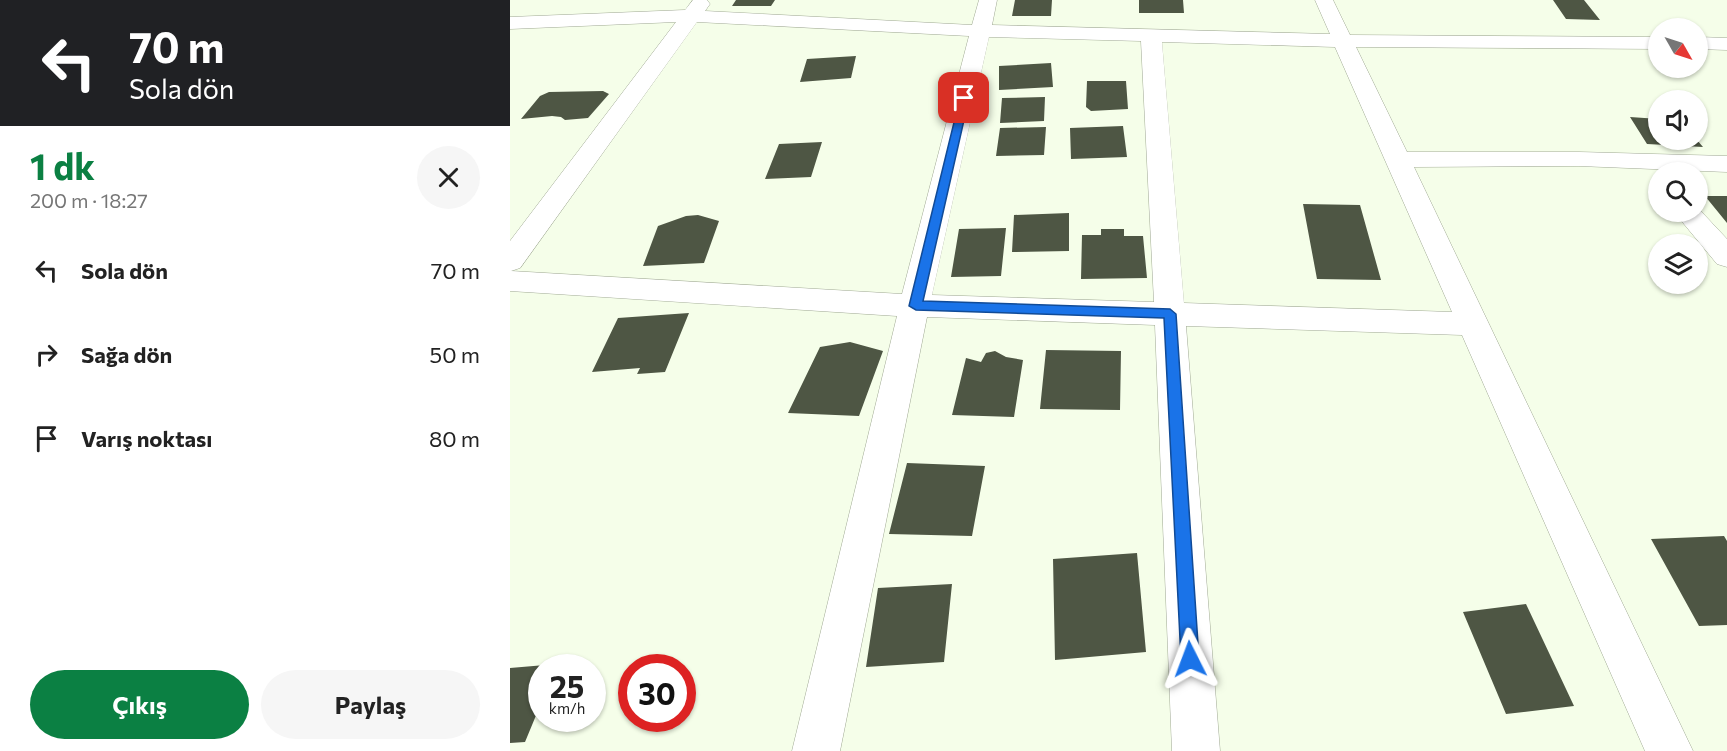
<!DOCTYPE html>
<html lang="tr">
<meta charset="utf-8">
<style>
:root{--surface:#fff;--page:#f6f6f6;--text:#222;--muted:#767676;--accent:#0b8043}
body{margin:0;font-family:Commissioner,sans-serif;background:var(--page);color:var(--text);height:100vh;display:flex;flex-direction:column;font-size:22px;white-space:nowrap}
*{box-sizing:border-box;margin:0}
p{font-size:20px;color:var(--muted)}
.icon{flex:none;width:33px;height:33px;fill:none;stroke:currentColor;stroke-width:2;stroke-linecap:round;stroke-linejoin:round}
.map{position:relative;flex:1;overflow:hidden}
.details{display:flex;flex-direction:column;background:var(--surface);width:510px}
.details>*{flex:none}
.top-card{background:#202124;color:#fff;overflow:hidden}
.needle{width:39px;rotate:129deg}
.buttons{position:absolute;left:1138px;top:18px;display:grid;gap:12px}
.buttons a{display:grid;place-items:center;width:60px;height:60px;border-radius:50%;background:var(--surface);box-shadow:0 2px 4px #0004;font-size:30px}
.speed{position:absolute;left:18px;top:654px;display:flex;gap:12px;font-size:30px;font-weight:700;text-align:center}
.speed>*{display:grid;place-content:center;width:78px;height:78px;border-radius:50%;background:var(--surface);box-shadow:0 2px 4px #0004;line-height:1}
.speed small{font-size:15px;font-weight:400}
.speed .limit{border:9px solid #d22;background:#fff;color:#111}
.pin{position:absolute;display:grid;place-items:center;width:51px;height:51px;color:#fff;margin:-26px;border-radius:12px;box-shadow:0 3px 9px #0006}
.me{position:absolute;width:66px;margin:-33px;rotate:357deg;stroke-linejoin:round;filter:drop-shadow(0 0 4px #0008)}
.turn{display:flex;align-items:center;gap:21px;height:126px;padding:0 30px;font-size:27px}
.turn .icon{width:78px;height:78px;stroke-width:2.5}
.turn b{display:block;font-size:42px;line-height:51px}
.round{display:grid;place-items:center;flex:none;width:63px;height:63px;border-radius:32px;background:var(--page)}
.headline{display:flex;align-items:center;justify-content:space-between;height:102px;padding:0 30px}
h1{font-size:36px;font-weight:700;line-height:45px;color:var(--accent)}
.cta{display:flex;gap:12px;margin-top:auto;padding:12px 30px}
.cta a{flex:1;height:69px;border-radius:36px;background:var(--accent);color:#fff;font-size:24px;font-weight:700;line-height:69px;text-align:center}
.cta a+a{background:var(--page);color:var(--text)}
ul{padding:0;list-style:none}
li{display:flex;align-items:center;gap:18px;height:84px;padding:0 30px}
li div{flex:1}
li b{display:block;font-size:22px}
li em{font-style:normal}
main{display:flex;flex:1;min-height:0}
.map>svg:first-child{display:block}
.building{fill:#4e5644}
.lines{fill:none;stroke-linecap:round;stroke-linejoin:round}
.minor-casing{stroke:#a0a994;stroke-width:1}
.minor{fill:#fff;fill-rule:evenodd}
.route{fill:#1a73e8;stroke:#114b97;stroke-width:1.5}
</style>
<main>
<section class="details">
<div class="top-card">
<div class="turn"><svg class="icon" aria-label="left" viewBox="0 0 24 24"><path d="M17 20v-9H6M10 6l-5 5 5 5"/></svg><div><b>70 m</b>Sola dön</div></div>
</div>
<div class="headline"><div><h1>1 dk</h1><p>200 m · 18:27</p></div><a class="round"><svg class="icon" aria-label="close" viewBox="0 0 24 24"><path d="M6 6l12 12M18 6L6 18"/></svg></a></div>
<ul>
<li><svg class="icon" aria-label="left" viewBox="0 0 24 24"><path d="M17 20v-9H6M10 6l-5 5 5 5"/></svg><div><b>Sola dön</b></div><em>70 m</em></li>
<li><svg class="icon" aria-label="right" viewBox="0 0 24 24"><path d="M7 20v-9h11M14 6l5 5-5 5"/></svg><div><b>Sağa dön</b></div><em>50 m</em></li>
<li><svg class="icon" aria-label="arrive" viewBox="0 0 24 24"><path d="M6 21V4h12l-3 4 3 4H6"/></svg><div><b>Varış noktası</b></div><em>80 m</em></li>
</ul>
<div class="cta"><a>Çıkış</a><a>Paylaş</a></div>
</section>
<div class="map">
<svg width="1217" height="751" viewBox="0 0 1217 751">
<rect width="100%" height="100%" fill="#f5fee9"/>
<!-- building -->
<path class="building" d="M 226,0 L 265,0 L 261,6 L 222,6 Z
M 505,0 L 542,0 L 541,16 L 502,16 Z
M 629,0 L 673,0 L 674,13 L 629,13 Z
M 1043,0 L 1074,0 L 1090,20 L 1056,19 Z
M 346,56 L 341,78 L 290,82 L 297,59 Z
M 541,63 L 543,87 L 489,90 L 489,66 Z
M 577,81 L 616,81 L 618,109 L 581,111 L 576,107 Z
M 93,91 L 99,94 L 78,118 L 55,120 L 51,117 L 42,116 L 11,119 L 30,96 L 39,92 Z
M 535,97 L 534,121 L 490,123 L 492,98 Z
M 1120,117 L 1149,119 L 1149,140 L 1187,140 L 1193,147 L 1137,144 Z
M 613,126 L 617,157 L 561,159 L 560,128 Z
M 536,127 L 534,155 L 486,156 L 490,128 Z
M 312,142 L 301,177 L 255,179 L 269,144 Z
M 1195,196 L 1217,196 L 1217,223 Z
M 793,204 L 850,205 L 871,280 L 807,279 Z
M 559,213 L 559,251 L 502,252 L 504,215 Z
M 188,215 L 209,221 L 194,263 L 133,266 L 148,226 L 176,216 Z
M 496,228 L 491,276 L 441,277 L 449,229 Z
M 591,229 L 614,229 L 614,236 L 633,236 L 637,278 L 571,279 L 572,235 L 591,235 Z
M 179,313 L 155,372 L 127,374 L 130,368 L 82,372 L 108,318 Z
M 340,342 L 373,351 L 349,416 L 278,413 L 310,347 Z
M 536,350 L 611,351 L 610,410 L 530,409 Z
M 485,351 L 496,357 L 513,360 L 504,417 L 442,415 L 456,358 L 471,362 L 476,353 Z
M 397,463 L 475,466 L 462,536 L 379,534 Z
M 1214,536 L 1217,541 L 1217,625 L 1189,626 L 1141,539 Z
M 627,553 L 636,652 L 545,660 L 543,559 Z
M 442,584 L 434,662 L 356,667 L 368,588 Z
M 1016,604 L 1064,706 L 996,714 L 953,612 Z
M 47,664 L 46,668 L 32,668 L 32,701 L 15,742 L 0,743 L 0,668 Z"/>
<g class="lines">
<defs>
<path id="minor" d="M 183,0 L 197,0 L 200,4 L 195,11 L 462,25 L 469,0 L 487,0 L 482,25 L 820,34 L 805,0 L 823,0 L 840,35 L 1149,37 L 1149,49 L 846,47 L 897,152 L 1069,152 L 1217,156 L 1217,172 L 1069,166 L 904,167 L 1183,751 L 1135,751 L 952,335 L 676,326 L 710,751 L 662,751 L 645,325 L 417,317 L 330,751 L 282,751 L 387,316 L 0,291 L 0,241 L 166,22 L 0,29 L 0,17 L 175,10 ZM 187,22 L 459,36 L 392,294 L 1,271 L 10,268 ZM 479,37 L 631,41 L 644,302 L 422,295 ZM 652,42 L 825,47 L 942,312 L 674,303 Z
M 1188,37 L 1217,38 L 1217,50 L 1188,49 Z
M 1188,208 L 1217,239 L 1217,267 L 1207,264 L 1164,212 L 1188,212 Z"/>
</defs>
<!-- minor casing -->
<use href="#minor" class="minor-casing"/>
<!-- minor -->
<use href="#minor" class="minor"/>
</g>
<!-- route -->
<path class="route" d="M 454,95 L 459,98 L 413,301 L 660,309 L 666,314 L 689,659 L 687,665 L 680,668 L 674,665 L 671,659 L 654,318 L 406,310 L 399,306 L 450,98 Z"/>
</svg>
<div class="buttons">
<a><svg class="needle" viewBox="-14 -14 28 28"><path d="M0-13l5 13h-10z" fill="#e53935"/><path d="M0 13l5-13h-10z" fill="#767676"/></svg></a>
<a><svg class="icon" aria-label="sound" viewBox="0 0 24 24"><path d="M4 9h4l5-4v14l-5-4H4zM17 9q2 3 0 6"/></svg></a>
<a><svg class="icon" aria-label="search" viewBox="0 0 24 24"><circle cx="10" cy="10" r="6"/><path d="M15 15l6 6"/></svg></a>
<a><svg class="icon" aria-label="layers" viewBox="0 0 24 24"><path d="M12 4l9 5-9 5-9-5zM3 14l9 5 9-5"/></svg></a>
</div>
<div class="speed"><div>25<small>km/h</small></div><div class="limit">30</div></div>
<div class="pin" style="left:454px;top:98px;background:#d93025"><svg class="icon" aria-label="arrive" viewBox="0 0 24 24"><path d="M6 21V4h12l-3 4 3 4H6"/></svg></div>
<svg class="me" style="left:680px;top:659px" viewBox="-20 -20 40 40"><path d="M0-17L14 15 0 8-14 15z" fill="#1a73e8" stroke="#fff" stroke-width="4"/></svg>
</div>
</main>
